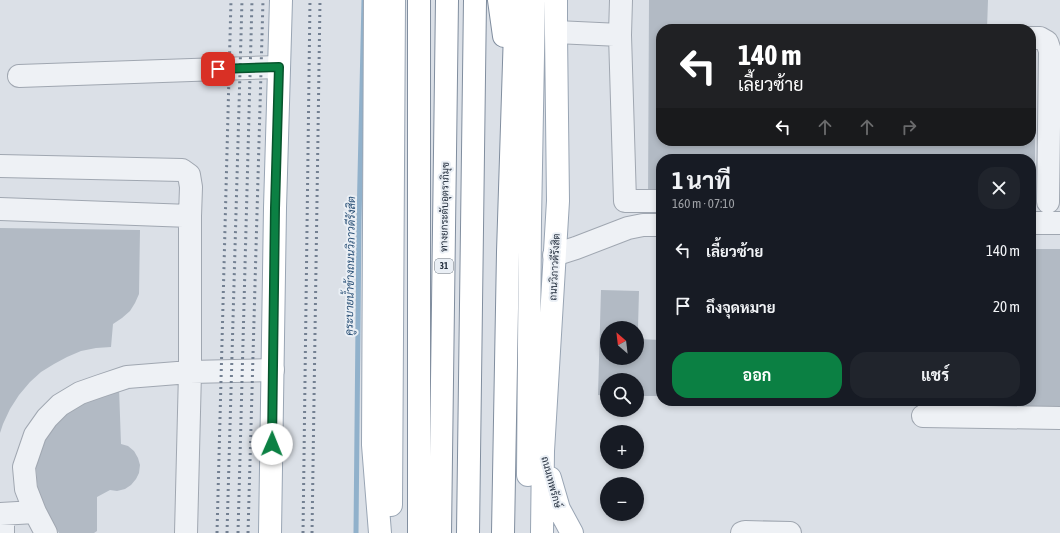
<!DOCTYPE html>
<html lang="th">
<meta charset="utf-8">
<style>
:root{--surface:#171b24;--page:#20242c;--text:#f1f3f6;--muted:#9ea1a6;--accent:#0b8043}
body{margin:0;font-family:"Asap Condensed",Sarabun,sans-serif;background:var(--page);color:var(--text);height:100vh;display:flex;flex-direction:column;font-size:15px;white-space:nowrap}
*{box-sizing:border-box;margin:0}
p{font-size:13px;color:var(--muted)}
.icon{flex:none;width:22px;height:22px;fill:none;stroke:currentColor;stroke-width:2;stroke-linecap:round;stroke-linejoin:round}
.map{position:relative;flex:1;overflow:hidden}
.panel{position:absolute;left:656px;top:154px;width:380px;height:252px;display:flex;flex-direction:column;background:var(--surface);border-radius:16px;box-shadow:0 2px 6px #0003}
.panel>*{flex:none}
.banner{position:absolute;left:656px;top:24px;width:380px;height:122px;border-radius:16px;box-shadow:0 2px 6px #0003;background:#202124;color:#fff;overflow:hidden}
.needle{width:26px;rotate:332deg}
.tools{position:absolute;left:600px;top:321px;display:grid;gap:8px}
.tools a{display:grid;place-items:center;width:44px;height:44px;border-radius:50%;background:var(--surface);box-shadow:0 2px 6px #0003;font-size:20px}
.pin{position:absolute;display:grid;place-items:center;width:34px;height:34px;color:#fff;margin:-17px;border-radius:8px;box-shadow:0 2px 6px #0006}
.me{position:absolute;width:44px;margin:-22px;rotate:1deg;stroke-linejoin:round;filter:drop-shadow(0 0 3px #0008)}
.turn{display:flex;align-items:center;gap:14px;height:84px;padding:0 16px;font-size:18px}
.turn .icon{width:52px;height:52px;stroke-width:2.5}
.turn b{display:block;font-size:28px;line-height:34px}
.lanes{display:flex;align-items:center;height:38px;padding:0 16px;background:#0003;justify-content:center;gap:20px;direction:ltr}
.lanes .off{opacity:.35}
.round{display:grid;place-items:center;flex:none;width:42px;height:42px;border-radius:16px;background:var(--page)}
.overview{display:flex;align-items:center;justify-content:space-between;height:68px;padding:0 16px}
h1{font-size:24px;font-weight:700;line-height:30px}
.button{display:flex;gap:8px;margin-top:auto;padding:8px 16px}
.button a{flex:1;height:46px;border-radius:16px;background:var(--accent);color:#fff;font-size:16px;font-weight:700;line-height:46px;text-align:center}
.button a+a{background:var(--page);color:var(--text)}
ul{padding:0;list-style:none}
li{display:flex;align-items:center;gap:12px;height:56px;padding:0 16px}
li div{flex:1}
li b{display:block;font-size:15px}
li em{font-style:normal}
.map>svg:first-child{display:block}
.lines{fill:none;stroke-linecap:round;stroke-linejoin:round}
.stream{stroke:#91b1cb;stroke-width:5}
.building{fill:#b2bac4}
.minor-casing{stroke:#a0a7b1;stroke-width:24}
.major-casing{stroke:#99a5b4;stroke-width:24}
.highway-casing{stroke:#818e9f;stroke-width:24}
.minor{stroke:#eef1f5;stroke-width:22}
.major{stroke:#fff;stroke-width:22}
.highway{stroke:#fff;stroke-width:22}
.rail{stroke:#738092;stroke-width:3;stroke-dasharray:2 4;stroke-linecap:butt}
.route-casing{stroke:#07532c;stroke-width:10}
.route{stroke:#0b8043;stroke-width:7}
.labels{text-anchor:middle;stroke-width:4;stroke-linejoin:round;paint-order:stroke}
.shield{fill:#eaeff5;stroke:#5f6975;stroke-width:1}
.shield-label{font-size:9px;font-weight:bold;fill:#242f3e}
.street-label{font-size:10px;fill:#242f3e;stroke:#eaeff5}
.water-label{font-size:11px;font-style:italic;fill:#2a5076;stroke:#eaeff5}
</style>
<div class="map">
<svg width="1060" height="533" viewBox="0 0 1060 533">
<rect width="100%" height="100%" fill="#dbe0e7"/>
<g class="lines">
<!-- stream -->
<path class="stream" d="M 356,533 L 359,221 L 364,0"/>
</g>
<!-- building -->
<path class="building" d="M 649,0 L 988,0 L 987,29 L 661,29 L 661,141 L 1031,141 L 1031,57 L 1035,57 L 1035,181 L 1031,181 L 1031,159 L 661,159 L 661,200 L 648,200 Z
M 0,228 L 140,230 L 139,294 L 135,303 L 130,311 L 122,318 L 113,324 L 111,347 L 96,348 L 81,351 L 67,357 L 54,364 L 41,372 L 30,382 L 19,395 L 10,409 L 3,424 L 0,433 Z
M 1031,249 L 1060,249 L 1060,407 L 842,403 L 842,401 L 1031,401 Z
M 601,290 L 639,291 L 638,328 L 607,328 L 607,358 L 637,358 L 637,339 L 661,340 L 661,396 L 637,396 L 637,380 L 607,380 L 607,396 L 598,395 Z
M 119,388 L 121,444 L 128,446 L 134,451 L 138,458 L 140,465 L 139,473 L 136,479 L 131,485 L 125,489 L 117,491 L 110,490 L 97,497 L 97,531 L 94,533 L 59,533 L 44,508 L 39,495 L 37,482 L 36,468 L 38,454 L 42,441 L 66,407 Z"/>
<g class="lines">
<defs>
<path id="minor" d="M 621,0 L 620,35 L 625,201 L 661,201
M 556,32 L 620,35
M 1031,38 L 1040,38 L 1047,42 L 1050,51 L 1048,202
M 19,76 L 279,67
M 0,166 L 182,170 L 189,175 L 191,187 L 190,216 L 0,209
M 1031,223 L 1060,223
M 554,255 L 576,248 L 628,228 L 643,225 L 661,225
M 923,416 L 1060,418
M 0,514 L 35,512
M 3,533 L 3,514
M 46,533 L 35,512 L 26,489 L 24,467 L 35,435 L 47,418 L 60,405 L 80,393 L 100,386 L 127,377 L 190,372 L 273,370
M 186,533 L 190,372 L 190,216
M 742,533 L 745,532 L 790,533"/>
<path id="major" d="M 375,0 L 373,445 L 380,533
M 528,475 L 530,221 L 534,0
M 550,478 L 559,509 L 572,533
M 391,505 L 394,0
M 270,533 L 275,208 L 281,0
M 542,533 L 543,451 L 558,201 L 556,32 L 556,0"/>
<path id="highway" d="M 499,0 L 504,36
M 419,533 L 419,0
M 440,533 L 447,0
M 468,533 L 475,0
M 503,533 L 508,252 L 516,0"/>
</defs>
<!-- minor casing -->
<use href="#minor" class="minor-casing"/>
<!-- major casing -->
<use href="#major" class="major-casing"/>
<!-- highway casing -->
<use href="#highway" class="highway-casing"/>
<!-- minor -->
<use href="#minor" class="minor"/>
<!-- major -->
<use href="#major" class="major"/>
<!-- highway -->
<use href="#highway" class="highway"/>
<!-- rail -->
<path class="rail" d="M 217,533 L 231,0
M 227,533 L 242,0
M 238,533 L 252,0
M 248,533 L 263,0
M 303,533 L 310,0
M 312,533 L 320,0"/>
</g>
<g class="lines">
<defs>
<path id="route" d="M 218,69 L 279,67 L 275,208 L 272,444"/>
</defs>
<!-- route casing -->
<use href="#route" class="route-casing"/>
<!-- route -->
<use href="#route" class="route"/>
</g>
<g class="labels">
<!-- shield labels -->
<rect class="shield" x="435" y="259" width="18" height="14" rx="3"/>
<g class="shield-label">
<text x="444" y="269">31</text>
</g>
<!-- street labels -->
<g class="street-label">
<text transform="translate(444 207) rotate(-89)" y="4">ทางยกระดับอุตราภิมุข</text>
<text transform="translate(554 267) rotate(-87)" y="4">ถนนวิภาวดีรังสิต</text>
<text transform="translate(552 482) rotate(75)" y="4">ถนนเทพรักษ์</text>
</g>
<!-- water labels -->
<g class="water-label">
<text transform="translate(350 266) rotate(-89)" y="4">คูระบายน้ำข้างถนนวิภาวดีรังสิต</text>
</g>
</g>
</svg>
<div class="tools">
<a><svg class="needle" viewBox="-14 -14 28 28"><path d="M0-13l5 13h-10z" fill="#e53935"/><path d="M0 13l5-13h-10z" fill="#9ea1a6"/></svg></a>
<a><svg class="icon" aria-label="search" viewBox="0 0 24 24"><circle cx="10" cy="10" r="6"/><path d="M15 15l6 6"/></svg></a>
<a>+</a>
<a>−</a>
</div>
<div class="pin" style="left:218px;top:69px;background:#d93025"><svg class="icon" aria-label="arrive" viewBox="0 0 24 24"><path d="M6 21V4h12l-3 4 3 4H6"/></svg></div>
<svg class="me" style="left:272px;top:444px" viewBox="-20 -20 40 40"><circle r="19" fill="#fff"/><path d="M0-13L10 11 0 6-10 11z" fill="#0b8043"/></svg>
<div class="banner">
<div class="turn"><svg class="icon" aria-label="left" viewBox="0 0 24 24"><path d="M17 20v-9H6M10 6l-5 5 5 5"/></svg><div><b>140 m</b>เลี้ยวซ้าย</div></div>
<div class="lanes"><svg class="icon" aria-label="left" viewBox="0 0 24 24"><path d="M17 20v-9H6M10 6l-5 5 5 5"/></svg><svg class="icon off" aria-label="ahead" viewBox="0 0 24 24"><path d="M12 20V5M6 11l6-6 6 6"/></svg><svg class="icon off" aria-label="ahead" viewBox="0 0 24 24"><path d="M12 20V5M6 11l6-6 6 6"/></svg><svg class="icon off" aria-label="right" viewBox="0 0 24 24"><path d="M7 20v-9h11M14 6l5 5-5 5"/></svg></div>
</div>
<section class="panel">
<div class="overview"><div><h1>1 นาที</h1><p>160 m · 07:10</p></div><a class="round"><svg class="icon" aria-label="close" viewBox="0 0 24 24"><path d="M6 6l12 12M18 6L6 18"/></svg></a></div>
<ul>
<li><svg class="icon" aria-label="left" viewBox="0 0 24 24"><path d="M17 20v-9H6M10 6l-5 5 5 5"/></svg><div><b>เลี้ยวซ้าย</b></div><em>140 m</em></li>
<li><svg class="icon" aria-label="arrive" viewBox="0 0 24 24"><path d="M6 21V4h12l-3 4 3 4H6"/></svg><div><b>ถึงจุดหมาย</b></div><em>20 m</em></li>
</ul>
<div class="button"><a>ออก</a><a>แชร์</a></div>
</section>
</div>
